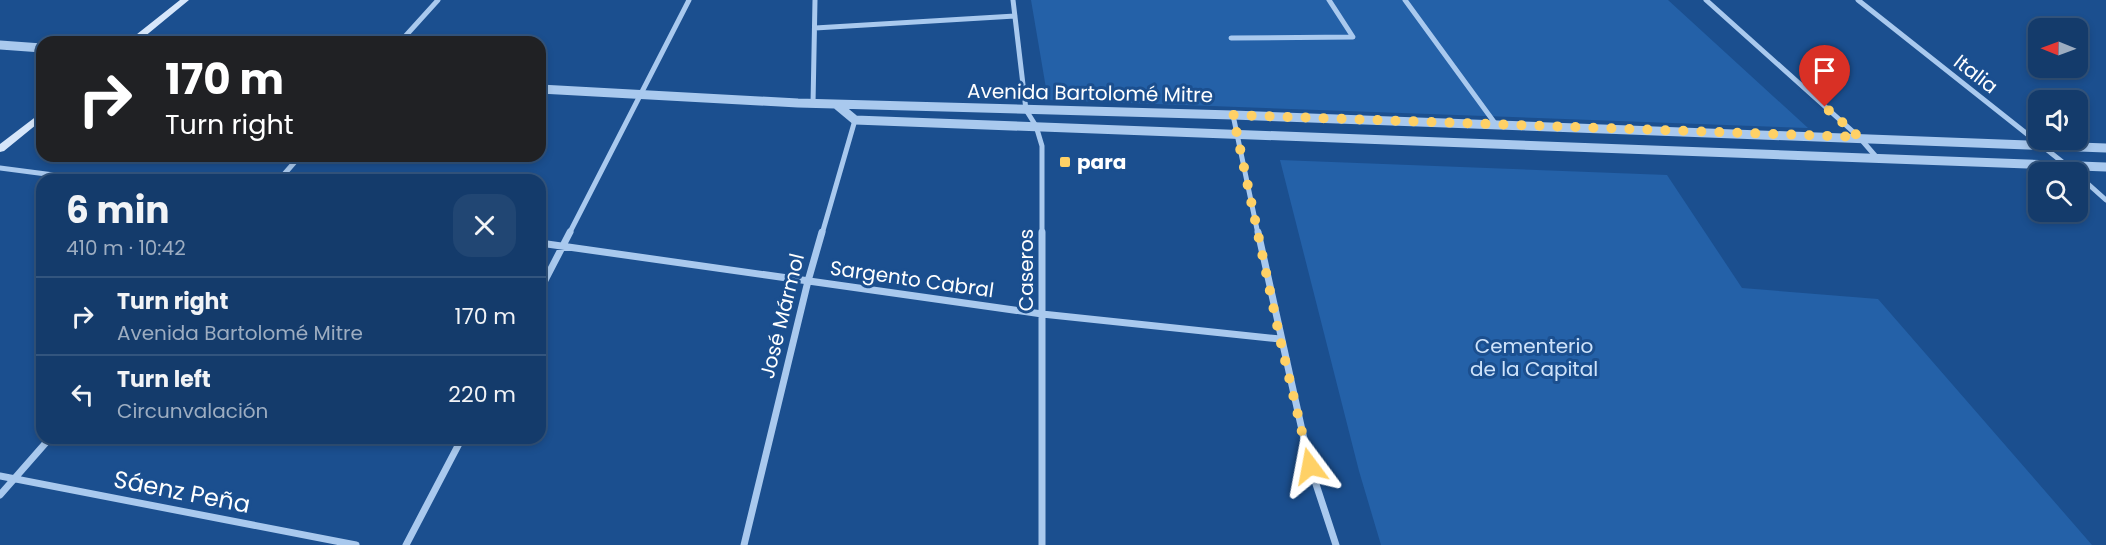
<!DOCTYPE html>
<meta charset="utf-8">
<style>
:root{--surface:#143b6b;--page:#214673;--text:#f1f3f6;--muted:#9dadc1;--line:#33557e}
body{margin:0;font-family:Poppins,sans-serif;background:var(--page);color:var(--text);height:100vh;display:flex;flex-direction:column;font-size:22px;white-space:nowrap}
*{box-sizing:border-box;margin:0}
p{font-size:20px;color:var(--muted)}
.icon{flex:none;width:33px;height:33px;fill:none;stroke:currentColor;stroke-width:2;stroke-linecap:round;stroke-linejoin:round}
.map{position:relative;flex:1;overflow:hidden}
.details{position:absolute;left:36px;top:174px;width:510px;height:270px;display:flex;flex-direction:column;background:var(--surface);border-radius:18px;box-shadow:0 3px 9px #0003,0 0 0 2px var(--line)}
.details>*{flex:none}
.banner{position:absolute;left:36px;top:36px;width:510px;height:126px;border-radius:18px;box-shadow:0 3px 9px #0003,0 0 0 2px var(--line);background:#202124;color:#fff;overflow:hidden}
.needle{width:39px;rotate:271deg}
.buttons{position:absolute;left:2028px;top:18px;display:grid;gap:12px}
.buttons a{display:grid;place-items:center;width:60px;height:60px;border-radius:12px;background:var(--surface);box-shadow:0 3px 9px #0003,0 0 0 2px var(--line);font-size:30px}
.pin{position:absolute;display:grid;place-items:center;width:51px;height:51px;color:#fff;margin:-62px -26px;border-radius:50% 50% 50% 0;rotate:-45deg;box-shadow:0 0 6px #0007}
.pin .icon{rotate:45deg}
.me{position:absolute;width:66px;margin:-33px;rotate:347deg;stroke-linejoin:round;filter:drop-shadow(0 0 4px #0008)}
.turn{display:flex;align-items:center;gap:21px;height:126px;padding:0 30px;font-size:27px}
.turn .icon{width:78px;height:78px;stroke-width:2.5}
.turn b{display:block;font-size:42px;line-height:51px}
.round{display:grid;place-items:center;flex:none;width:63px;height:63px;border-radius:18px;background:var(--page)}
.head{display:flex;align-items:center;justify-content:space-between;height:102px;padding:0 30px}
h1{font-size:36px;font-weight:700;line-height:45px}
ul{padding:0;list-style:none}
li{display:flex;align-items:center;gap:18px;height:78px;padding:0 30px;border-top:2px solid var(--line)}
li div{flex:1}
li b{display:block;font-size:22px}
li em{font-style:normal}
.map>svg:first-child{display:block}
.green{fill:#2461a8}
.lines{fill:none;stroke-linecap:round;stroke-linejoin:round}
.minor-far1{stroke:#a9c9ee;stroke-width:5}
.minor{stroke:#a9c9ee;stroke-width:7}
.tertiary{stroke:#a9c9ee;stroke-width:9}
.secondary{fill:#d6e6fa;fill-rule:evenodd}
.route{stroke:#ffd166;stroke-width:10;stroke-dasharray:0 18}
.poi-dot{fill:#ffd166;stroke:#1b4f8f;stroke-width:2}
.labels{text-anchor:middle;stroke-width:6;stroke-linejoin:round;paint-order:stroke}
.street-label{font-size:20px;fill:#fff;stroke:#1b4f8f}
.poi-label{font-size:20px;font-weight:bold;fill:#fff;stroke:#1b4f8f;text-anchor:start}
.park-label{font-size:20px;fill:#cfe3fa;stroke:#1b4f8f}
.near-street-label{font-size:24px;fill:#fff;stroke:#1b4f8f}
</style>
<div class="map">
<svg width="2106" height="545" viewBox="0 0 2106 545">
<rect width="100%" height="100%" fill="#1b4f8f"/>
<!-- green -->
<path class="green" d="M 1031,0 L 1668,0 L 1808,128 L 1048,100 Z
M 1280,160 L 1667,175 L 1742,288 L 1878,299 L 2092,545 L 1381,545 L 1359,471 Z"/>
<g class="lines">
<!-- minor-far1 -->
<path class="minor-far1" d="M 1013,0 L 1026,110 L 1036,126 L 1042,146 L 1042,234
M 1405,0 L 1497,126
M 1706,0 L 1859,137 L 1878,159
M 1858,0 L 2075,172
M 815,28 L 1015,16
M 1231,38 L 1353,37 L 1329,0
M 400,42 L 438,0
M 813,104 L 815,0
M 1233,115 L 1258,234
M 0,168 L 92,180
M 2078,175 L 2106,200
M 279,180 L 300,156
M 569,234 L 689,0
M 822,234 L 855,120"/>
<!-- minor -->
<path class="minor" d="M 1042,232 L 1042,545
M 1258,232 L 1310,466 L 1336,545
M 540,243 L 1042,314 L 1280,339
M 540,290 L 570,232
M 0,476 L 356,545
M 0,495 L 50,438
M 406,545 L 462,438
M 744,545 L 808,281 L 822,232"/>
<!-- tertiary -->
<path class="tertiary" d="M 0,45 L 42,48
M 540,89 L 798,103 L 1233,115 L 2106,148
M 837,105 L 855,120 L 2106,167"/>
<!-- secondary -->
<path class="secondary" d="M 180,0 L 189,0 L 138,42 L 127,42 Z
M 42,112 L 42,120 L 4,151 L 0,152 L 0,144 Z"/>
</g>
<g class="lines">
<!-- route -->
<path class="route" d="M 1310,466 L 1280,339 L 1233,115 L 1859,137 L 1825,107"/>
</g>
<!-- markers -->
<rect class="poi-dot" x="1059" y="156" width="12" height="12" rx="3"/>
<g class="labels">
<!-- street labels -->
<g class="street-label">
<text transform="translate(1976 74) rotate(38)" y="7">Italia</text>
<text transform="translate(1090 93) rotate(1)" y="7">Avenida Bartolomé Mitre</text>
<text transform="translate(1026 270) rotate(-90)" y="7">Caseros</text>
<text transform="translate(912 279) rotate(8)" y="7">Sargento Cabral</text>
<text transform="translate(782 316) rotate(-76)" y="7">José Mármol</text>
</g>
<!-- poi labels -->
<g class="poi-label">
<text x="1077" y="169">para</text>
</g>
<!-- park labels -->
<g class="park-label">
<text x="1534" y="353">Cementerio<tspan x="1534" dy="23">de la Capital</tspan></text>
</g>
<!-- near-street labels -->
<g class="near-street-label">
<text transform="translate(182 492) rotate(11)" y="8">Sáenz Peña</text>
</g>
</g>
</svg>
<div class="buttons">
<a><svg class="needle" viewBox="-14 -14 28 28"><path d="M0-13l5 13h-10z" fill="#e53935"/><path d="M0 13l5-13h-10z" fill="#9dadc1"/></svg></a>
<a><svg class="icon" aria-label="sound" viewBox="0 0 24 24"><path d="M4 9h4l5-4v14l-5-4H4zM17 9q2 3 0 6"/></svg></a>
<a><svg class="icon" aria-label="search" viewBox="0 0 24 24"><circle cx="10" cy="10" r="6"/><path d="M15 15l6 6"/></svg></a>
</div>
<div class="pin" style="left:1825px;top:107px;background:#d93025"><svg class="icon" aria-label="arrive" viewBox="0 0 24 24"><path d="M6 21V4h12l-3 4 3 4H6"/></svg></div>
<svg class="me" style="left:1310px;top:466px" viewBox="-20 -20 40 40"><path d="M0-17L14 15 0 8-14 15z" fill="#ffd166" stroke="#fff" stroke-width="4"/></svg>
<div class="banner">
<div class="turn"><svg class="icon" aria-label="right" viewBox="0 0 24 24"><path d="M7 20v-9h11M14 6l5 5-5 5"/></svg><div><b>170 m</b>Turn right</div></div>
</div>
<section class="details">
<div class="head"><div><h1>6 min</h1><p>410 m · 10:42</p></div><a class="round"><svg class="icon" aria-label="close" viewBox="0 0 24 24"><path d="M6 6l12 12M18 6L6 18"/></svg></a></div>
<ul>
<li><svg class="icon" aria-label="right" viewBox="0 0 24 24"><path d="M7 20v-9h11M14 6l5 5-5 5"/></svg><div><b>Turn right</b><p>Avenida Bartolomé Mitre</p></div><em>170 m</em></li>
<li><svg class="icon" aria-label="left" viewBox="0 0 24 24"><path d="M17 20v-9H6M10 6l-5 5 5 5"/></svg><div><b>Turn left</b><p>Circunvalación</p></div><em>220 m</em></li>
</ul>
</section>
</div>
